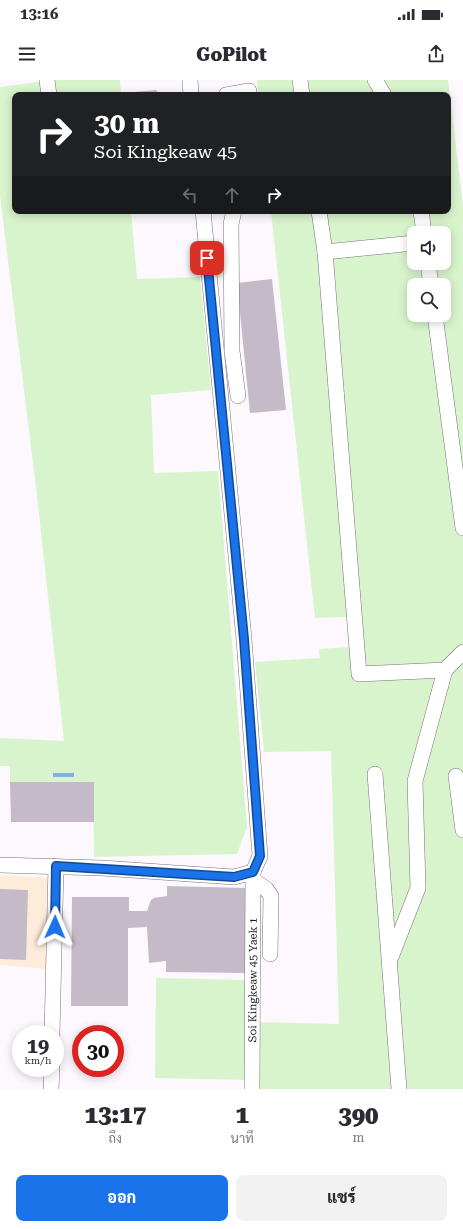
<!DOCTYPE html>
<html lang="th">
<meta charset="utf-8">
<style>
:root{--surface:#fff;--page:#f2f2f3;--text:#2b2b33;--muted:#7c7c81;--accent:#1a73e8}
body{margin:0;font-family:"Roboto Serif",Sarabun,serif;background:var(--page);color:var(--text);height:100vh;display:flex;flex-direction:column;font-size:15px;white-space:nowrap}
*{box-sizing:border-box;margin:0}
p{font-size:13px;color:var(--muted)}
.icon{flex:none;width:22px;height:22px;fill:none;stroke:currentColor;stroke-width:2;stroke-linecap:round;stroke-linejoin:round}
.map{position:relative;height:1009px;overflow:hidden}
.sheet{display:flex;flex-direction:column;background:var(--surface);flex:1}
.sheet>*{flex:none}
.top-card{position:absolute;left:12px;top:12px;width:439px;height:122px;border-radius:8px;box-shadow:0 2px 10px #0003;background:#202124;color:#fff;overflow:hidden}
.controls{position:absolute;left:407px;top:146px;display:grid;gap:8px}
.controls a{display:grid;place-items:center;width:44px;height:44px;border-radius:8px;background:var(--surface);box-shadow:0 2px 10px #0003;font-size:20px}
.speed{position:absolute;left:12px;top:945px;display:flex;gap:8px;font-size:20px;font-weight:700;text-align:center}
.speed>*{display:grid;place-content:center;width:52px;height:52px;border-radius:50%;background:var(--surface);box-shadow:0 2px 10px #0003;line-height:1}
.speed small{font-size:10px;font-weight:400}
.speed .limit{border:6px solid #d22;background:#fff;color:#111}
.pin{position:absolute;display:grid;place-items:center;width:34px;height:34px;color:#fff;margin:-17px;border-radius:8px;box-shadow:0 2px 6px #0006}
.me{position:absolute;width:44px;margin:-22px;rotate:1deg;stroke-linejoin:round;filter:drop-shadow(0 0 3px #0008)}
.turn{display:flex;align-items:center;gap:14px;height:84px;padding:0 16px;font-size:18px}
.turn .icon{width:52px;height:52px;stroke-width:2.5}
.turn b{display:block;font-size:28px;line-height:34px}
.lanes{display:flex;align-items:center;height:38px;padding:0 16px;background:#0003;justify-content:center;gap:20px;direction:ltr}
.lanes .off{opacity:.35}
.eta{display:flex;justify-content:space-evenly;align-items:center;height:68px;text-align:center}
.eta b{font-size:24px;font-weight:800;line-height:28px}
.button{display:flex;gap:8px;margin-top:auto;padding:8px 16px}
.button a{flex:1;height:46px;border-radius:8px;background:var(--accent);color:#fff;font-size:16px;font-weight:800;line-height:46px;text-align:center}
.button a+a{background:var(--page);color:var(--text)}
.status{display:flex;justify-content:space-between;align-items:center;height:28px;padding:0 20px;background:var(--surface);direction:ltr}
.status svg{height:11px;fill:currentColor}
header{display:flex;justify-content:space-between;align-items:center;height:52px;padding:0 16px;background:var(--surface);font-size:18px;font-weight:800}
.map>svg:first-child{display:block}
.industrial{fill:#feecdb}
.green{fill:#d8f4cc;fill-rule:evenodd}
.water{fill:#86aee2}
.building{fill:#c5bac7}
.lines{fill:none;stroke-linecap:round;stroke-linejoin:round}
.minor-casing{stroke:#7a707c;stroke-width:16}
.minor{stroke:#fff;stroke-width:15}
.route-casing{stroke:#114b97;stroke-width:10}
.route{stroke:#1a73e8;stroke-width:7}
.labels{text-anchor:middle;stroke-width:3;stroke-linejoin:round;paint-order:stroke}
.street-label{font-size:11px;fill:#1d191e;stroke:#fff}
</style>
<div class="status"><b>13:16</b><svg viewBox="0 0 49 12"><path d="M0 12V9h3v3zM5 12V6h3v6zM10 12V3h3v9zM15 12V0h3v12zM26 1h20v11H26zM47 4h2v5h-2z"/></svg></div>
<header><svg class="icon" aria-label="menu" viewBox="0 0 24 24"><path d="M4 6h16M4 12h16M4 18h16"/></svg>GoPilot<svg class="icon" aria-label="share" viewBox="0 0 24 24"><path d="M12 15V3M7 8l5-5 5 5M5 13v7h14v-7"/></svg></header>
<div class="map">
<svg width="463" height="1009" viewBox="0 0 463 1009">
<rect width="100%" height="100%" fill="#fcf8fd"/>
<!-- industrial -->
<path class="industrial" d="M 0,795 L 51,798 L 47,889 L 0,885 Z"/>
<!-- green -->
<path class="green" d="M 51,0 L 120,0 L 121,15 L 15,15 L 15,131 L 131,131 L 137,199 L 200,197 L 211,310 L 151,315 L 154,393 L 218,391 L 247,747 L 237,774 L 94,777 L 93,702 L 10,702 L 10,686 L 0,686 L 0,658 L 64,661 L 36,407 L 0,116 L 0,7 Z
M 257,0 L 448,0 L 463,126 L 463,1009 L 252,1009 L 252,1000 L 155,998 L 156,898 L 253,900 L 253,942 L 339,944 L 331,671 L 264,672 L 255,582 L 320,578 L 319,569 L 350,567 L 347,537 L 315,538 L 271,131 L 448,131 L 448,15 L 258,15 ZM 414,153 L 444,153 L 444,183 L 414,183 ZM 414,205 L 444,205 L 444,235 L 414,235 Z"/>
<!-- water -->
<path class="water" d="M 53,693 L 74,693 L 74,697 L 53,697 Z"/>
<!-- building -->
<path class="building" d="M 156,10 L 161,15 L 124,15 L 123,13 Z
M 272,199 L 286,330 L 250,333 L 237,203 Z
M 10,702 L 94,702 L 94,742 L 11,742 Z
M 167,806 L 247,808 L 246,893 L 166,892 L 166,881 L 149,883 L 147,847 L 128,848 L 128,926 L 71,926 L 72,817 L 129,817 L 129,831 L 147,831 L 151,820 L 154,818 L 167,816 Z
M 0,809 L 28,810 L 26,880 L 0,879 Z"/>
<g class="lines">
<defs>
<g id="minor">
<path d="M 47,0 L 49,15"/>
<path d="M 190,0 L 191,15"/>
<path d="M 300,0 L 302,15"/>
<path d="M 375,0 L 384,15"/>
<path d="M 226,15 L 249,11"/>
<path d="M 234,131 L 231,144 L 232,271 L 238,316"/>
<path d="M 319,131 L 325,172 L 359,594 L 445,590 L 463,572"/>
<path d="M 421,131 L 424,153"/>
<path d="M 325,172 L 414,163"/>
<path d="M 428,183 L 431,205"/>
<path d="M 435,235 L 463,448"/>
<path d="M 375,694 L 399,1009"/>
<path d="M 456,696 L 463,750"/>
<path d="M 0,785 L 102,788 L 234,797 L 253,792 L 260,776 L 244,559 L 203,131"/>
<path d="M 253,800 L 266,809 L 271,816 L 270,874"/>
<path d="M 391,877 L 418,808 L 415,701 L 445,590"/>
<path d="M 52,954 L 56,786"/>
<path d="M 51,1009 L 52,988"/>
<path id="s1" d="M 252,1009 L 253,792"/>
</g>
</defs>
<!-- minor casing -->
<use href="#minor" class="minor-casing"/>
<!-- minor -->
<use href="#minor" class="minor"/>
</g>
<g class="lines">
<defs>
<path id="route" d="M 55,847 L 56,786 L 234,797 L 253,792 L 260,776 L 244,559 L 207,178"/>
</defs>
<!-- route casing -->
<use href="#route" class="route-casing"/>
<!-- route -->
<use href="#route" class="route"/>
</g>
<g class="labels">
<!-- street labels -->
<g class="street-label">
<text dy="4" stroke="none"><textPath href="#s1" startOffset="109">Soi Kingkeaw 45 Yaek 1</textPath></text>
</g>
</g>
</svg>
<div class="controls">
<a><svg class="icon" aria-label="sound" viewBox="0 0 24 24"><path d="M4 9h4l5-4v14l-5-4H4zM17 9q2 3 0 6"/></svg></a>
<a><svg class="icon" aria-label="search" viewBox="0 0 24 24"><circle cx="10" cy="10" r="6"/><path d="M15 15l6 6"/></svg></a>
</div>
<div class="speed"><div>19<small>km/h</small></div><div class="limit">30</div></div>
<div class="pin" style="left:207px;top:178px;background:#d93025"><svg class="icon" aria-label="arrive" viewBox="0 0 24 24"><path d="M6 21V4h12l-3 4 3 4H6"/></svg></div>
<svg class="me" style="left:55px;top:847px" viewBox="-20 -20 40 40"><path d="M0-17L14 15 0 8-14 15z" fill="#1a73e8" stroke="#fff" stroke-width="4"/></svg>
<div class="top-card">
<div class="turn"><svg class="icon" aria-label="right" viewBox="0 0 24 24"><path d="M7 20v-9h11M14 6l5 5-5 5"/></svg><div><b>30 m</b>Soi Kingkeaw 45</div></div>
<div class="lanes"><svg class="icon off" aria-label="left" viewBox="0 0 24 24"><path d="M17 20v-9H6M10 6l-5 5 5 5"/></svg><svg class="icon off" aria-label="ahead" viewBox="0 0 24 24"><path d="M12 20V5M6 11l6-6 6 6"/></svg><svg class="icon" aria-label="right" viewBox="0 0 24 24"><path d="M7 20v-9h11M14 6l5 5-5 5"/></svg></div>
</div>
</div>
<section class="sheet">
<div class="eta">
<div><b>13:17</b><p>ถึง</p></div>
<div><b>1</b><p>นาที</p></div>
<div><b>390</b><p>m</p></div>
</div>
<div class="button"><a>ออก</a><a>แชร์</a></div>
</section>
